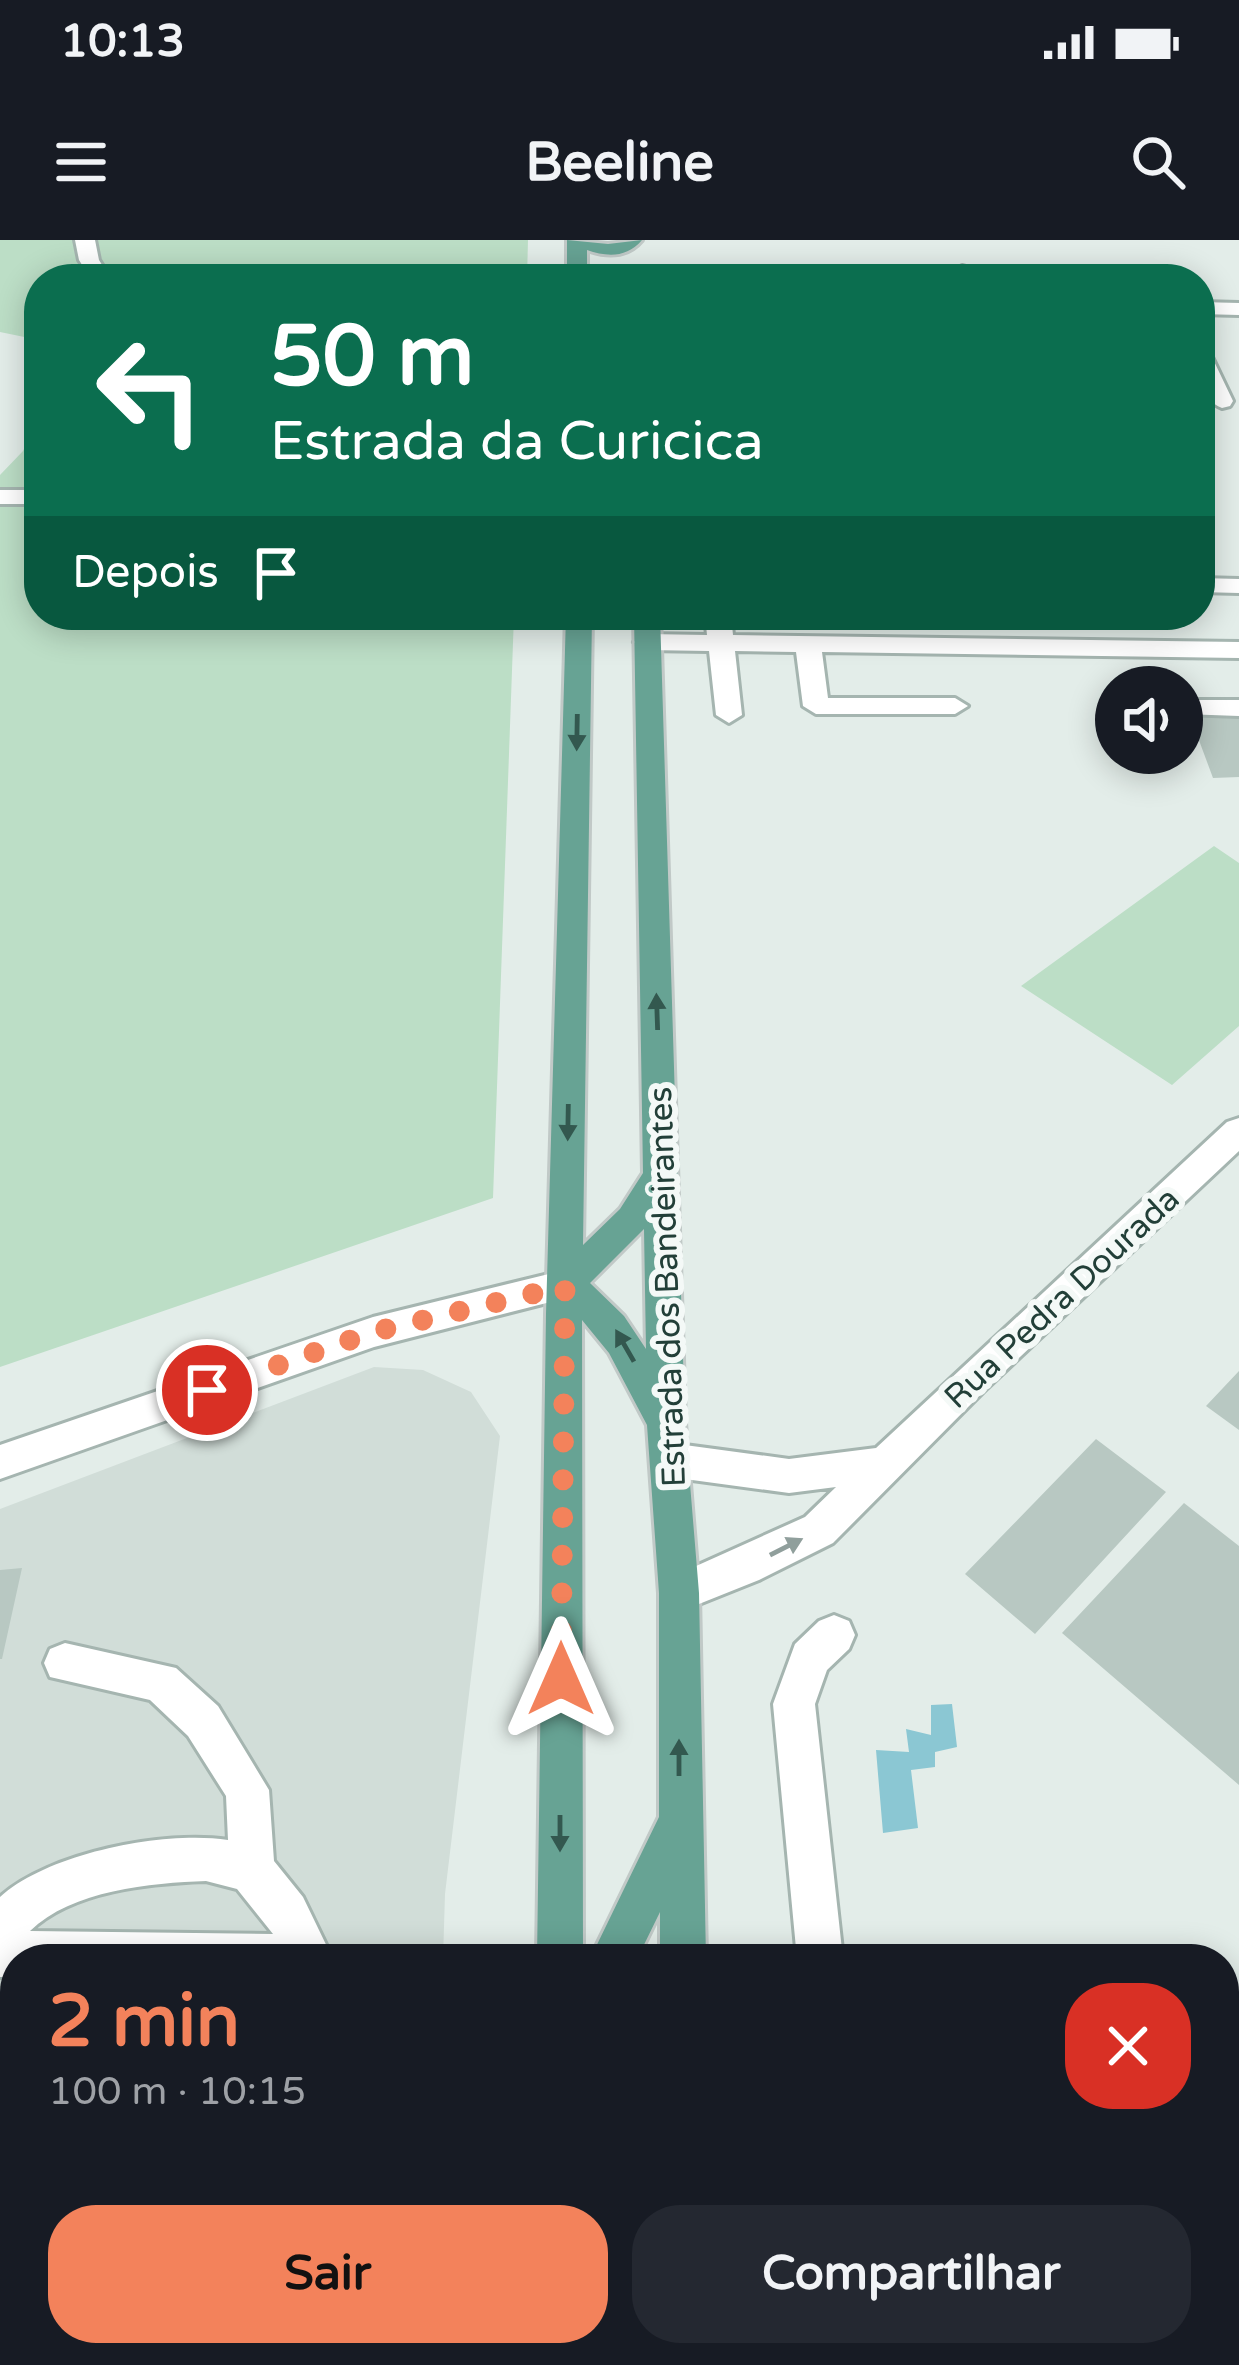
<!DOCTYPE html>
<html lang="pt">
<meta charset="utf-8">
<style>
:root{--surface:#171b24;--page:#242831;--text:#f1f3f6;--muted:#9ea1a6;--accent:#f3825b}
body{margin:0;font-family:"Varela Round",sans-serif;background:var(--page);color:var(--text);height:100vh;display:flex;flex-direction:column;font-size:45px;white-space:nowrap}
*{box-sizing:border-box;margin:0}
p{font-size:39px;color:var(--muted)}
.icon{flex:none;width:66px;height:66px;fill:none;stroke:currentColor;stroke-width:2;stroke-linecap:round;stroke-linejoin:round}
.map{position:relative;flex:1;overflow:hidden}
.details{position:absolute;left:0px;top:1704px;width:1239px;height:423px;display:flex;flex-direction:column;background:var(--surface);border-radius:48px 48px 0 0;box-shadow:0 6px 30px #0003}
.details>*{flex:none}
.banner{position:absolute;left:24px;top:24px;width:1191px;height:366px;border-radius:48px;box-shadow:0 6px 30px #0003;background:#0b6e4f;color:#fff;overflow:hidden}
.buttons{position:absolute;left:1095px;top:426px;display:grid;gap:24px}
.buttons a{display:grid;place-items:center;width:108px;height:108px;border-radius:50%;background:var(--surface);box-shadow:0 6px 30px #0003;font-size:60px}
.pin{position:absolute;display:grid;place-items:center;width:102px;height:102px;color:#fff;margin:-51px;border:6px solid #fff;border-radius:50%;box-shadow:0 3px 12px #0007}
.me{position:absolute;width:132px;margin:-66px;rotate:0deg;stroke-linejoin:round;filter:drop-shadow(0 0 9px #0008)}
.turn{display:flex;align-items:center;gap:42px;height:252px;padding:0 48px;font-size:54px}
.turn .icon{width:156px;height:156px;stroke-width:2.5}
.turn b{display:block;font-size:84px;line-height:102px}
.then{display:flex;align-items:center;height:114px;padding:0 48px;background:#0003;gap:24px;font-size:45px}
.round{display:grid;place-items:center;flex:none;width:126px;height:126px;border-radius:48px;background:var(--page)}
.summary{display:flex;align-items:center;justify-content:space-between;height:204px;padding:0 48px}
h1{font-size:72px;font-weight:800;line-height:90px;color:var(--accent)}
.cta{display:flex;gap:24px;margin-top:auto;padding:24px 48px}
.cta a{flex:1;height:138px;border-radius:48px;background:var(--accent);color:#111;font-size:48px;font-weight:800;line-height:138px;text-align:center}
.cta a+a{background:var(--page);color:var(--text)}
.status{display:flex;justify-content:space-between;align-items:center;height:84px;padding:0 60px;background:var(--surface);direction:ltr}
.status svg{height:33px;fill:currentColor}
header{display:flex;justify-content:space-between;align-items:center;height:156px;padding:0 48px;background:var(--surface);font-size:54px;font-weight:800}
.map>svg:first-child{display:block}
.built{fill:#d1ddd8}
.green{fill:#bcdec6}
.water{fill:#8bc7d3}
.building{fill:#b8c8c2}
.lines{fill:none;stroke-linecap:round;stroke-linejoin:round}
.minor-casing{stroke:#a5b5b0;stroke-width:6}
.major-casing{stroke:#c1c9c7;stroke-width:6}
.minor{fill:#fff;fill-rule:evenodd}
.major{fill:#67a394;fill-rule:evenodd}
.oneway{fill:#33584f}
.oneway2{fill:#909f9c}
.route{stroke:#f3825b;stroke-width:21;stroke-dasharray:0 37.8}
.labels{text-anchor:middle;stroke-width:12;stroke-linejoin:round;paint-order:stroke}
.street-label{font-size:33px;fill:#223f38;stroke:#f4f9f7}
</style>
<div class="status"><b>10:13</b><svg viewBox="0 0 49 12"><path d="M0 12V9h3v3zM5 12V6h3v6zM10 12V3h3v9zM15 12V0h3v12zM26 1h20v11H26zM47 4h2v5h-2z"/></svg></div>
<header><svg class="icon" aria-label="menu" viewBox="0 0 24 24"><path d="M4 6h16M4 12h16M4 18h16"/></svg>Beeline<svg class="icon" aria-label="search" viewBox="0 0 24 24"><circle cx="10" cy="10" r="6"/><path d="M15 15l6 6"/></svg></header>
<div class="map">
<svg width="1239" height="2125" viewBox="0 0 1239 2125">
<rect width="100%" height="100%" fill="#e3ede9"/>
<!-- built -->
<path class="built" d="M 374,1127 L 423,1130 L 471,1152 L 500,1196 L 445,1654 L 443,1719 L 15,1719 L 15,2112 L 428,2112 L 427,2125 L 0,2125 L 0,1269 Z"/>
<!-- green -->
<path class="green" d="M 0,0 L 528,0 L 527,39 L 39,39 L 39,100 L 0,92 Z
M 39,178 L 39,375 L 514,375 L 493,958 L 0,1127 L 0,235 L 23,211 Z
M 1214,606 L 1239,623 L 1239,786 L 1172,845 L 1021,746 Z"/>
<!-- water -->
<path class="water" d="M 952,1464 L 957,1507 L 935,1512 L 935,1527 L 911,1530 L 918,1588 L 883,1593 L 876,1510 L 909,1512 L 906,1489 L 931,1495 L 931,1465 Z"/>
<!-- building -->
<path class="building" d="M 1239,475 L 1239,537 L 1213,538 L 1190,476 Z
M 1239,1131 L 1239,1190 L 1206,1166 Z
M 1096,1199 L 1166,1252 L 1035,1394 L 965,1334 Z
M 1184,1263 L 1239,1306 L 1239,1545 L 1062,1393 Z
M 22,1328 L 2,1419 L 0,1419 L 0,1330 Z
M 159,2112 L 283,2112 L 282,2125 L 158,2125 Z"/>
<g class="lines">
<defs>
<path id="minor" d="M 75,0 L 95,0 L 99,20 L 111,39 L 91,39 L 79,20 Z
M 962,26 L 969,28 L 974,39 L 954,39 L 952,32 Z
M 1200,62 L 1239,63 L 1239,75 L 1200,74 Z
M 1200,109 L 1211,115 L 1233,161 L 1230,166 L 1222,168 C 1199,159 1200,130 1200,109 Z
M 0,250 L 39,250 L 39,264 L 0,264 Z
M 1200,338 L 1239,339 L 1239,353 L 1200,352 Z
M 705,375 L 731,375 L 733,395 L 1239,402 L 1239,418 L 822,412 L 828,458 L 955,458 L 968,466 L 955,474 L 816,474 L 803,466 L 796,412 L 735,411 L 742,475 L 729,483 L 716,475 L 709,411 L 647,410 L 634,402 L 647,394 L 707,395 Z
M 1192,460 L 1239,460 L 1239,476 L 1183,474 L 1183,462 Z
M 1239,878 L 1239,911 L 987,1148 L 833,1303 L 759,1340 L 679,1372 L 665,1366 L 659,1353 L 665,1340 L 805,1277 L 836,1247 L 789,1253 L 670,1237 L 656,1232 L 651,1220 L 656,1208 L 670,1203 L 789,1219 L 876,1208 L 1227,882 Z
M 565,1030 L 578,1035 L 583,1045 L 578,1055 L 374,1107 L 0,1239 L 0,1205 L 373,1077 Z
M 834,1375 L 849,1381 L 855,1395 L 849,1409 L 827,1430 L 815,1464 L 843,1719 L 797,1719 L 773,1464 L 795,1404 L 819,1381 Z
M 65,1403 L 176,1428 L 218,1466 L 269,1550 L 274,1621 L 303,1657 L 333,1719 L 15,1719 L 15,1737 L 0,1737 L 0,1657 C 48,1613 165,1590 228,1600 L 226,1556 L 188,1496 L 150,1460 L 50,1437 L 44,1423 L 50,1409 ZM 206,1641 L 237,1649 L 273,1694 L 30,1691 C 72,1650 151,1643 206,1641 Z
M 15,1759 L 15,1809 L 0,1816 L 0,1766 Z
M 1239,1785 L 1239,1839 L 1224,1842 L 1224,1791 Z
M 0,1824 L 15,1826 L 15,1874 L 0,1872 Z
M 315,2112 L 367,2112 L 366,2125 L 314,2125 Z"/>
<path id="major" d="M 567,0 L 608,4 L 642,0 C 627,18 607,17 587,10 L 587,39 L 567,39 Z
M 566,375 L 592,375 L 583,1005 L 620,969 L 643,933 L 634,375 L 660,375 L 685,1183 L 699,1353 L 706,1719 L 660,1719 L 660,1672 L 637,1719 L 590,1719 L 659,1577 L 659,1353 L 647,1185 L 609,1113 L 582,1080 L 583,1719 L 537,1719 L 546,1074 ZM 644,989 L 646,1109 L 624,1076 L 590,1043 Z
M 541,2112 L 593,2112 L 593,2125 L 541,2125 Z
M 674,2112 L 726,2112 L 727,2125 L 675,2125 Z"/>
</defs>
<!-- minor casing -->
<use href="#minor" class="minor-casing"/>
<!-- major casing -->
<use href="#major" class="major-casing"/>
<!-- minor -->
<use href="#minor" class="minor"/>
<!-- major -->
<use href="#major" class="major"/>
</g>
<!-- one-way arrows -->
<defs><path id="oneway-solid" d="M-6-.8H1V-3.2L6.5 0L1 3.2V.8H-6Z" transform="scale(3)"/></defs>
<g class="oneway">
<use href="#oneway-solid" transform="translate(577 492) rotate(91)"/>
<use href="#oneway-solid" transform="translate(657 772) rotate(-92)"/>
<use href="#oneway-solid" transform="translate(568 882) rotate(91)"/>
<use href="#oneway-solid" transform="translate(625 1106) rotate(-120)"/>
<use href="#oneway-solid" transform="translate(679 1518) rotate(-90)"/>
<use href="#oneway-solid" transform="translate(560 1593) rotate(90)"/>
</g>
<use class="oneway2" href="#oneway-solid" transform="translate(786 1307) rotate(-27)"/>
<g class="lines">
<!-- route -->
<path class="route" d="M 207,1150 L 373,1092 L 565,1046 L 561,1439"/>
</g>
<g class="labels">
<!-- street labels -->
<g class="street-label">
<text transform="translate(666 1047) rotate(-92)" y="12">Estrada dos Bandeirantes</text>
<text transform="translate(1061 1057) rotate(-43)" y="12">Rua Pedra Dourada</text>
</g>
</g>
</svg>
<div class="buttons">
<a><svg class="icon" aria-label="sound" viewBox="0 0 24 24"><path d="M4 9h4l5-4v14l-5-4H4zM17 9q2 3 0 6"/></svg></a>
</div>
<div class="pin" style="left:207px;top:1150px;background:#d93025"><svg class="icon" aria-label="arrive" viewBox="0 0 24 24"><path d="M6 21V4h12l-3 4 3 4H6"/></svg></div>
<svg class="me" style="left:561px;top:1439px" viewBox="-20 -20 40 40"><path d="M0-17L14 15 0 8-14 15z" fill="#f3825b" stroke="#fff" stroke-width="4"/></svg>
<div class="banner">
<div class="turn"><svg class="icon" aria-label="left" viewBox="0 0 24 24"><path d="M17 20v-9H6M10 6l-5 5 5 5"/></svg><div><b>50 m</b>Estrada da Curicica</div></div>
<div class="then">Depois<svg class="icon" aria-label="arrive" viewBox="0 0 24 24"><path d="M6 21V4h12l-3 4 3 4H6"/></svg></div>
</div>
<section class="details">
<div class="summary"><div><h1>2 min</h1><p>100 m · 10:15</p></div><a class="round" style="background:#d93025;color:#fff"><svg class="icon" aria-label="close" viewBox="0 0 24 24"><path d="M6 6l12 12M18 6L6 18"/></svg></a></div>
<div class="cta"><a>Sair</a><a>Compartilhar</a></div>
</section>
</div>
